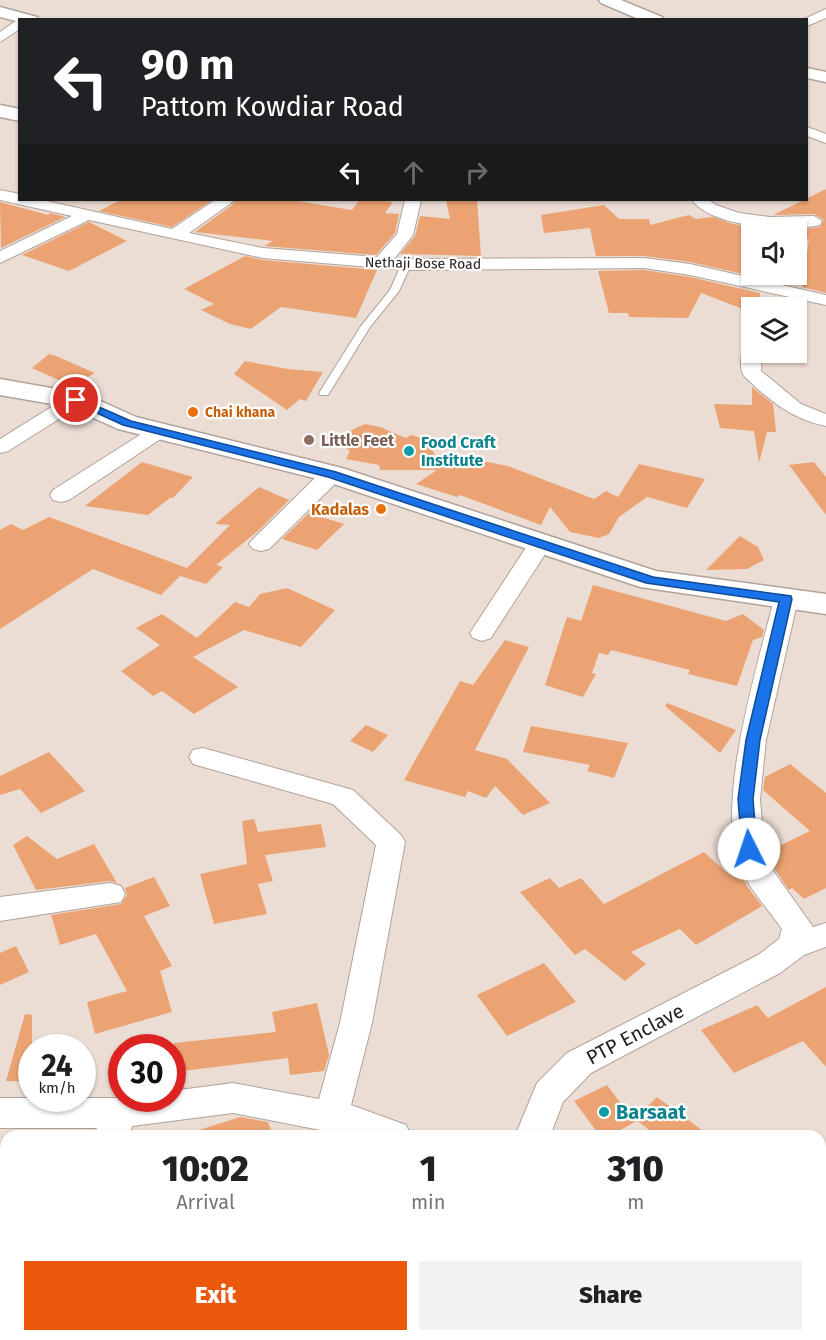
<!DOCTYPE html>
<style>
:root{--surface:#fff;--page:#f2f2f2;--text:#202124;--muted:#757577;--accent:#ea580c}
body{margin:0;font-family:"Fira Sans",sans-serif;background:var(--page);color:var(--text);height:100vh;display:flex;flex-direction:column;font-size:22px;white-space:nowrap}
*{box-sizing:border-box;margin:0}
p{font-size:20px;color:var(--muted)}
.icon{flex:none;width:33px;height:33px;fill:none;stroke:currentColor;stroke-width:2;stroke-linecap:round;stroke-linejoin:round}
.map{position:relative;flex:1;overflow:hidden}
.sheet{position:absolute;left:0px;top:1130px;width:826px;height:212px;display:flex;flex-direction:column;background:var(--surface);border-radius:18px 18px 0 0;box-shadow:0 2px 4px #0004}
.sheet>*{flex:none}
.guide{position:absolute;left:18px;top:18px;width:790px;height:183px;border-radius:0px;box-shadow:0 2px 4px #0004;background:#202124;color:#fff;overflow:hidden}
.buttons{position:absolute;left:741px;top:219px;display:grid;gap:12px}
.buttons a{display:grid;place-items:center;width:66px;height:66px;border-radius:0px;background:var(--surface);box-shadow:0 2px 4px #0004;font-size:30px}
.speed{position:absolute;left:18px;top:1034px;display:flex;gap:12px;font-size:30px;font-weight:700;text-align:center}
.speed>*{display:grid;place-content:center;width:78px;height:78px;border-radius:50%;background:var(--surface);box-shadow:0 2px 4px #0004;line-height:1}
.speed small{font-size:15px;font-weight:400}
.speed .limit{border:9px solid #d22;background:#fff;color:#111}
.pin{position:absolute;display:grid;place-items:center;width:51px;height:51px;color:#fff;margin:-26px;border:3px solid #fff;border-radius:50%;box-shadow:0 2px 6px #0007}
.me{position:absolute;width:66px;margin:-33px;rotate:356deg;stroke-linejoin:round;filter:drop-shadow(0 0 4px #0008)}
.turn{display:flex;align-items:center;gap:21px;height:126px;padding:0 24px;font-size:27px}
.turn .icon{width:78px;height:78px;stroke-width:2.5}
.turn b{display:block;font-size:42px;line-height:51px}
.lanes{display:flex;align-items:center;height:57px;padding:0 24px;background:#0003;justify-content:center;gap:30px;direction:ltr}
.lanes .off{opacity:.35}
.eta{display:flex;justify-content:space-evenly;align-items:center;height:102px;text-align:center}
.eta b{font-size:36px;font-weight:800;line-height:42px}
.primary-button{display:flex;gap:12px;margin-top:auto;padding:12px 24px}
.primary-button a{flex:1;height:69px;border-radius:0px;background:var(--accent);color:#fff;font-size:24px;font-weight:800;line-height:69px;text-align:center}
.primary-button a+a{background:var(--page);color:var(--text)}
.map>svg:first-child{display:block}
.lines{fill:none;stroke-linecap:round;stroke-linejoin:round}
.river{fill:#63d6e8;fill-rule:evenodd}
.building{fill:#eba373}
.lane-casing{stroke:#b1a29a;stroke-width:2}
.street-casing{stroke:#b1a29a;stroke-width:2}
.secondary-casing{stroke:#b1a29a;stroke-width:3}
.lane{fill:#fff;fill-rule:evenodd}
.street{fill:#fff;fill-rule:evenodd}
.secondary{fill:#fff;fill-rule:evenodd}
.route{fill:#1a73e8;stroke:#114b97;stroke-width:1.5}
.food-dot{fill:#e8710a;stroke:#fff;stroke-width:2}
.education-dot{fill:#8d6e63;stroke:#fff;stroke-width:2}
.culture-dot{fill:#0f9aa8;stroke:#fff;stroke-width:2}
.labels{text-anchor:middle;stroke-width:4.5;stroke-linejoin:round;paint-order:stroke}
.far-street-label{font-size:14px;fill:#26211e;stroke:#fff}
.far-food-label{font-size:14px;font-weight:bold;fill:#c56008;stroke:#fff;text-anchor:start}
.education-label{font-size:16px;font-weight:bold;fill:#785e54;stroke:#fff;text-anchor:start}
.culture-label{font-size:16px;font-weight:bold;fill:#0d838f;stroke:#fff;text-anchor:start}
.food-label{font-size:16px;font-weight:bold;fill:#c56008;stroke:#fff;text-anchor:end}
.near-street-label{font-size:20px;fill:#26211e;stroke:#fff}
.near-culture-label{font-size:20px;font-weight:bold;fill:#0d838f;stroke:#fff;text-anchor:start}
</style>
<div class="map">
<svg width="826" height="1340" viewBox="0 0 826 1340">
<rect width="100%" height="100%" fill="#ecddd4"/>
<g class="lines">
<!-- river -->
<path class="river" d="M 820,1286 L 826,1287 L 826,1340 L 789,1340 L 787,1335 L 820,1335 Z
M 94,1335 L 176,1335 L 174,1340 L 92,1340 Z"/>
</g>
<!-- building -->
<path class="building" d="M 826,189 L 826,293 L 802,287 L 809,239 L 796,239 L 796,230 L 820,227 L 824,220 L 814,214 L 773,215 Z
M 120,200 L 212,200 L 172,227 L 99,211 Z
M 235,200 L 291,200 L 352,210 L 359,200 L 373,200 L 393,202 L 385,213 L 399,214 L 395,233 L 376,255 L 264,246 L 273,241 L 195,232 L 232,205 Z
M 446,200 L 477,200 L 481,256 L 400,254 L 415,236 L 420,216 L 450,219 Z
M 0,202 L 48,215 L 50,213 L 65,217 L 1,248 Z
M 604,205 L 619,219 L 649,219 L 650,225 L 689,215 L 696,219 L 713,217 L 733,224 L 768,230 L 752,230 L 752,276 L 690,262 L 644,256 L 596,256 L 590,228 L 544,233 L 541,215 Z
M 89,222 L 127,241 L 69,271 L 22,255 Z
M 245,256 L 263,260 L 377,270 L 356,318 L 281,307 L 251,329 L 230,324 L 201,310 L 214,304 L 184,289 Z
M 644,270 L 690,277 L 760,293 L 761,305 L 752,308 L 751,312 L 701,293 L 688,318 L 629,317 L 628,313 L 609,313 L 598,271 Z
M 49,354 L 56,356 L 95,373 L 72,386 L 32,368 Z
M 245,361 L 288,369 L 323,372 L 306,401 L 300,399 L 287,410 L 234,374 Z
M 752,387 L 773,404 L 776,432 L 767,432 L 759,463 L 754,431 L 720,428 L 714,404 L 752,405 Z
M 365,424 L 380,427 L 406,438 L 411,435 L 428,440 L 440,467 L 456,456 L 508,466 L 594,499 L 606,491 L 618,497 L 639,464 L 705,479 L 687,508 L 647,497 L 619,517 L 609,534 L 599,538 L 570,532 L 550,507 L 541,525 L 460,495 L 457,497 L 416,484 L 437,470 L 380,470 L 379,465 L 346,459 L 350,451 L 340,444 L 352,430 Z
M 142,462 L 193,477 L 173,498 L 170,498 L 148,515 L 85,506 Z
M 814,462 L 826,477 L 826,515 L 789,465 Z
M 259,487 L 289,500 L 258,531 L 216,565 L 223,567 L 206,584 L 180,576 L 161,595 L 93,569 L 0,629 L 0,530 L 11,524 L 23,530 L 49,517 L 187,568 L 230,525 L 215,524 Z
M 309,513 L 344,524 L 317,550 L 282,539 Z
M 740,536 L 758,547 L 764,560 L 747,569 L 706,570 Z
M 593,585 L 726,621 L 743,614 L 764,630 L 762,637 L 753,640 L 737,686 L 688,674 L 690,670 L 611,650 L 608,655 L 599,653 L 592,673 L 596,674 L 583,697 L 545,685 L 567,617 L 581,621 Z
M 287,588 L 335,610 L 301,647 L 244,630 L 193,657 L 238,687 L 194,714 L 162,691 L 153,696 L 121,671 L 160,645 L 136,628 L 162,614 L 197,638 L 235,602 L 249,607 L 260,594 Z
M 505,640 L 529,647 L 475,750 L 507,759 L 550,803 L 523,815 L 495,786 L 486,798 L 468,791 L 465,797 L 404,780 L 460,681 L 473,685 Z
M 667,703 L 736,730 L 720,753 L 665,706 Z
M 366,725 L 388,735 L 373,752 L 350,741 Z
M 531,726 L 628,743 L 614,778 L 587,771 L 590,765 L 523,752 Z
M 49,752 L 85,791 L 41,813 L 20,789 L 0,795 L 0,776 Z
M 790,764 L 826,793 L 826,888 L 804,899 L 792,888 L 789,890 L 771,864 L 767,852 L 810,831 L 763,790 L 765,777 Z
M 254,819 L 258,832 L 321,824 L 326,847 L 265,855 L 273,881 L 258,884 L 267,914 L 214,924 L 200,874 L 247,864 L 242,821 Z
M 27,836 L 57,859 L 94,844 L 117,883 L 110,881 L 36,890 L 13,845 Z
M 704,852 L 726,872 L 738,866 L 747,886 L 762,906 L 696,945 L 680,929 L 631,952 L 646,964 L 625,981 L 585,949 L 575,955 L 520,892 L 550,878 L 559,888 L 581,878 L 604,904 Z
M 154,877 L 170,906 L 144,916 L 172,966 L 160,971 L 172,1012 L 95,1034 L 87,1002 L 127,991 L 96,934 L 60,945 L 51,915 L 121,904 L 127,895 L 125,888 Z
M 16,946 L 29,972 L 0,985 L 0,953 Z
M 544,963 L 576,1002 L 507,1036 L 477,995 Z
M 826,987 L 826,1067 L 803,1041 L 734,1073 L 701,1030 L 757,1005 L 768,1018 Z
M 317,1003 L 329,1055 L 324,1071 L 290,1075 L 288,1058 L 174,1072 L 174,1043 L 276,1032 L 272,1012 Z
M 25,1014 L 32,1015 L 32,1082 L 6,1081 Z
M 607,1085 L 635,1122 L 609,1136 L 600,1136 L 574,1101 Z
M 657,1097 L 710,1136 L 657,1136 L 635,1119 Z
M 240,1117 L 268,1122 L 273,1136 L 196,1136 L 196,1131 Z"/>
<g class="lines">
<defs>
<path id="lane" d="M 406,262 L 411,265 L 399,291 L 370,327 L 328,395 L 320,395 L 319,393 L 361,326 L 390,290 L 401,265 Z"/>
<path id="street" d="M 826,9 L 826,18 L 807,26 L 807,20 L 802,20 Z
M 20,18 L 25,20 L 20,20 L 20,29 L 0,42 L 0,32 Z
M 807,127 L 826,134 L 826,143 L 807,136 Z
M 0,190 L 20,194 L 20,200 L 42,200 L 172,229 L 215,200 L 233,200 L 231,203 L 189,233 L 263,248 L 377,257 L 397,234 L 405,200 L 421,200 L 413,235 L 394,259 L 644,258 L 690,264 L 826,295 L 826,305 L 690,275 L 644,268 L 406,270 L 263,258 L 89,220 L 0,263 L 0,251 L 72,216 L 0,200 Z
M 692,200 L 709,200 L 716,205 L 739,213 L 770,217 L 814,216 L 822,221 L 820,225 C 788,232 713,228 692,200 Z
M 752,346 L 752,352 L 762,352 L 761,371 L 801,404 L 826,414 L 826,426 C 791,419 769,400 744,376 C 739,369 741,355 745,348 Z
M 76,394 L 83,396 L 86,400 L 83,404 L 8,451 L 0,453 L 0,439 L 69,396 Z
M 161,424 L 168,426 L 171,430 L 168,434 L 69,500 L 61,502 L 53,500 L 50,495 L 53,490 L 154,426 Z
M 332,468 L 340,469 L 343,474 L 340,479 L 269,549 L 261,551 L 253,549 L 249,544 L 253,539 L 324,469 Z
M 539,538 L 547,540 L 551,545 L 494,633 L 491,638 L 482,641 L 473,638 L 470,633 L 531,540 Z
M 786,592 L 795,594 L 798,599 L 766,740 L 760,799 L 764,849 L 769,865 L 813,927 L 826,923 L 826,947 L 804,955 L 780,973 L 591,1073 L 563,1102 L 550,1136 L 515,1136 L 537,1083 L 567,1053 L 758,955 L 779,939 L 782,929 C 769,910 750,890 741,869 C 713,807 758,665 774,599 L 777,594 Z
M 203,748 L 353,790 L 401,835 L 405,842 L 372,1023 L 351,1105 L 406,1125 L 411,1136 L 351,1136 L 233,1113 L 132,1126 L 129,1136 L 94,1136 L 97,1128 L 0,1128 L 0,1098 L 172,1098 L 172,1091 L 233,1083 L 319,1099 L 340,1023 L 376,845 L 333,804 L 193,764 L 189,757 L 193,750 Z
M 110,883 L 121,886 L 125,894 L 121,902 L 0,921 L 0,897 Z
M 820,1229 L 826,1230 L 826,1264 L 820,1263 Z
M 6,1330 L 6,1335 L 43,1335 L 41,1340 L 2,1340 Z
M 135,1335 L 176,1335 L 174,1340 L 133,1340 Z
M 707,1335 L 760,1335 L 762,1340 L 709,1340 Z"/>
<path id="secondary" d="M 599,0 L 621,0 L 662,17 L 664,20 L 641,20 L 601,3 Z
M 0,7 L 37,17 L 39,20 L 20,20 L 20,22 L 0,17 Z
M 807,68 L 826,72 L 826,82 L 807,78 Z
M 0,105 L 20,109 L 20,121 L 0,117 Z
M 0,379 L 85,394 L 136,417 L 342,468 L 656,571 L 826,594 L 826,614 L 640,587 L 322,480 L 118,429 L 69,407 L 0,395 Z"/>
</defs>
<!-- lane casing -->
<use href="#lane" class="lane-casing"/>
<!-- street casing -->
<use href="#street" class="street-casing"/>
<!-- secondary casing -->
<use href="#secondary" class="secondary-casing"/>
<!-- lane -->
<use href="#lane" class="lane"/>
<!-- street -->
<use href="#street" class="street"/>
<!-- secondary -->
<use href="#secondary" class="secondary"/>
</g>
<!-- route -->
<path class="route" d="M 76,397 L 131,421 L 336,472 L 653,577 L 791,596 L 792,599 L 760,740 L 753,799 L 757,849 L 755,853 L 744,853 L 742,849 L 738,799 L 746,740 L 779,602 L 646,583 L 328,477 L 123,425 L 73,402 L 71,400 Z"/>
<!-- markers -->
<g class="food-dot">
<circle cx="193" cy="412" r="6"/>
<circle cx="381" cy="509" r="6"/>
</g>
<circle class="education-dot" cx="309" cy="440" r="6"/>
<g class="culture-dot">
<circle cx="409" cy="451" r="6"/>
<circle cx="604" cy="1112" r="6"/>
</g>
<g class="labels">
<!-- far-street labels -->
<g class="far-street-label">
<text transform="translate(423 263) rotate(1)" y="5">Nethaji Bose Road</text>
</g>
<!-- far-food labels -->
<g class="far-food-label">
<text x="205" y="417">Chai khana</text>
</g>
<!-- education labels -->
<g class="education-label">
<text x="321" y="446">Little Feet</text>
</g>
<!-- culture labels -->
<g class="culture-label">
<text x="421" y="448">Food Craft<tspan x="421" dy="18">Institute</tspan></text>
</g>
<!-- food labels -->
<g class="food-label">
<text x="369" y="515">Kadalas</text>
</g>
<!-- near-street labels -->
<g class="near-street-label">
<text transform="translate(635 1034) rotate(-28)" y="7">PTP Enclave</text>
</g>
<!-- near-culture labels -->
<g class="near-culture-label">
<text x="616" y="1119">Barsaat</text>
</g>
</g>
</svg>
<div class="buttons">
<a><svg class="icon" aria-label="sound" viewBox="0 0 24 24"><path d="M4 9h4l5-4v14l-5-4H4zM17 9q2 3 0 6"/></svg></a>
<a><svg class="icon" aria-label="layers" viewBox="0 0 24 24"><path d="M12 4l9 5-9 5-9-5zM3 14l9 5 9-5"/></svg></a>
</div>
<div class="speed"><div>24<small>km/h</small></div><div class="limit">30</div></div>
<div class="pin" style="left:76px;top:400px;background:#d93025"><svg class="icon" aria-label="arrive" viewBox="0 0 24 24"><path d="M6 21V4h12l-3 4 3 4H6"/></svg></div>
<svg class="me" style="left:749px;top:849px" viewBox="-20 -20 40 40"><circle r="19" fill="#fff"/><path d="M0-13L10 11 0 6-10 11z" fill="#1a73e8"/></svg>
<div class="guide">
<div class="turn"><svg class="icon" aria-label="left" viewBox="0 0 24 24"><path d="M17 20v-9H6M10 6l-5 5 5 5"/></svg><div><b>90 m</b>Pattom Kowdiar Road</div></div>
<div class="lanes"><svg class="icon" aria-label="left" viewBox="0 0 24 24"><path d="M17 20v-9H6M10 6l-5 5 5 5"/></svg><svg class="icon off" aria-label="ahead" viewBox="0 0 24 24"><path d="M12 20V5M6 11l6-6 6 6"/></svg><svg class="icon off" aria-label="right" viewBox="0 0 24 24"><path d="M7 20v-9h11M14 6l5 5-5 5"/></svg></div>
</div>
<section class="sheet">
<div class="eta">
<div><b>10:02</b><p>Arrival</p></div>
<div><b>1</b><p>min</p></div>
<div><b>310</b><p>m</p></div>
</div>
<div class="primary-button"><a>Exit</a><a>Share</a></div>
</section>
</div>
